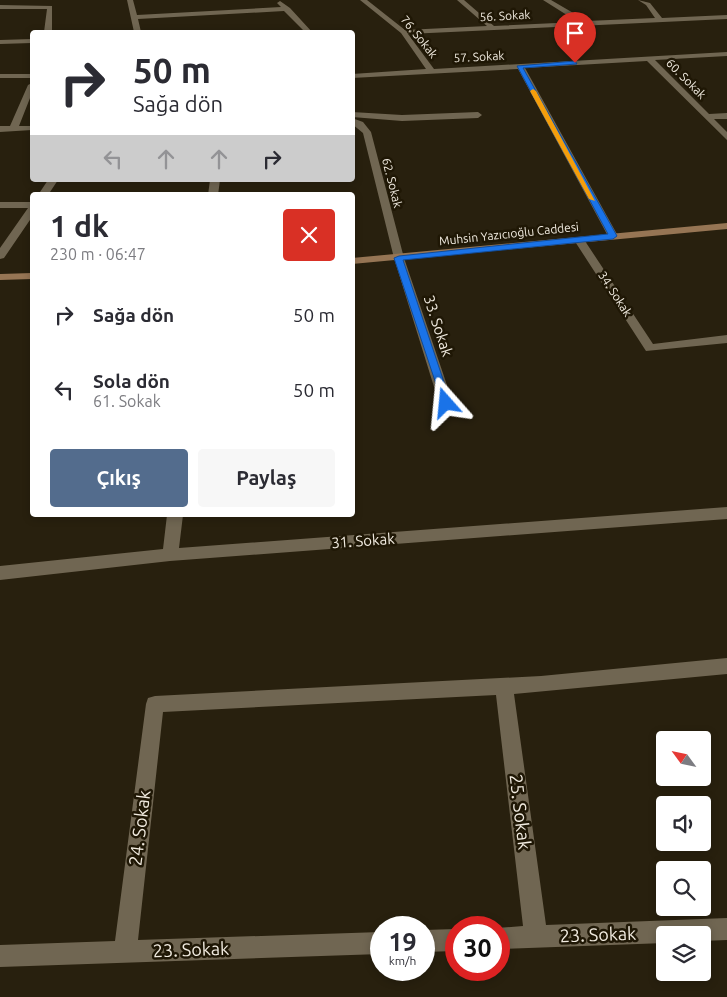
<!DOCTYPE html>
<html lang="tr">
<meta charset="utf-8">
<style>
:root{--surface:#fff;--page:#f7f7f7;--text:#2b2b33;--muted:#7c7c81;--accent:#536c8d}
body{margin:0;font-family:Ubuntu,sans-serif;background:var(--page);color:var(--text);height:100vh;display:flex;flex-direction:column;font-size:19px;white-space:nowrap}
*{box-sizing:border-box;margin:0}
p{font-size:16px;color:var(--muted)}
.icon{flex:none;width:28px;height:28px;fill:none;stroke:currentColor;stroke-width:2;stroke-linecap:round;stroke-linejoin:round}
.map{position:relative;flex:1;overflow:hidden}
.details{position:absolute;left:30px;top:192px;width:325px;height:325px;display:flex;flex-direction:column;background:var(--surface);border-radius:5px;box-shadow:0 2px 8px #0003}
.details>*{flex:none}
.guide{position:absolute;left:30px;top:30px;width:325px;height:152px;border-radius:5px;box-shadow:0 2px 8px #0003;background:#fff;color:var(--text);overflow:hidden}
.needle{width:32px;rotate:303deg}
.tools{position:absolute;left:656px;top:731px;display:grid;gap:10px}
.tools a{display:grid;place-items:center;width:55px;height:55px;border-radius:5px;background:var(--surface);box-shadow:0 2px 8px #0003;font-size:25px}
.speed{position:absolute;left:370px;top:916px;display:flex;gap:10px;font-size:25px;font-weight:700;text-align:center}
.speed>*{display:grid;place-content:center;width:65px;height:65px;border-radius:50%;background:var(--surface);box-shadow:0 2px 8px #0003;line-height:1}
.speed small{font-size:12px;font-weight:400}
.speed .limit{border:8px solid #d22;background:#fff;color:#111}
.pin{position:absolute;display:grid;place-items:center;width:42px;height:42px;color:#fff;margin:-51px -21px;border-radius:50% 50% 50% 0;rotate:-45deg;box-shadow:0 0 5px #0007}
.pin .icon{rotate:45deg}
.me{position:absolute;width:55px;margin:-28px;rotate:342deg;stroke-linejoin:round;filter:drop-shadow(0 0 4px #0008)}
.turn{display:flex;align-items:center;gap:18px;height:105px;padding:0 20px;font-size:22px}
.turn .icon{width:65px;height:65px;stroke-width:2.5}
.turn b{display:block;font-size:35px;line-height:42px}
.lanes{display:flex;align-items:center;height:48px;padding:0 20px;background:#0003;justify-content:center;gap:25px;direction:ltr}
.lanes .off{opacity:.35}
.round{display:grid;place-items:center;flex:none;width:52px;height:52px;border-radius:5px;background:var(--page)}
.headline{display:flex;align-items:center;justify-content:space-between;height:85px;padding:0 20px}
h1{font-size:30px;font-weight:600;line-height:38px}
.action{display:flex;gap:10px;margin-top:auto;padding:10px 20px}
.action a{flex:1;height:58px;border-radius:5px;background:var(--accent);color:#fff;font-size:20px;font-weight:600;line-height:58px;text-align:center}
.action a+a{background:var(--page);color:var(--text)}
ul{padding:0;list-style:none}
li{display:flex;align-items:center;gap:15px;height:75px;padding:0 20px}
li div{flex:1}
li b{display:block;font-size:19px}
li em{font-style:normal}
.map>svg:first-child{display:block}
.lines{fill:none;stroke-linecap:round;stroke-linejoin:round}
.street{fill:#706652;fill-rule:evenodd}
.secondary{fill:#967554;fill-rule:evenodd}
.route{fill:#1a73e8;stroke:#114b97}
.slow{fill:#f59e0b}
.labels{text-anchor:middle;stroke-width:5;stroke-linejoin:round;paint-order:stroke}
.far-street-label{font-size:12px;fill:#f1ebe0;stroke:#1f1705}
.street-label{font-size:15px;fill:#f1ebe0;stroke:#1f1705}
.near-street-label{font-size:18px;fill:#f1ebe0;stroke:#1f1705}
</style>
<div class="map">
<svg width="727" height="997" viewBox="0 0 727 997">
<rect width="100%" height="100%" fill="#28200e"/>
<g class="lines">
<!-- street -->
<path class="street" d="M 127,0 L 133,0 L 137,15 L 281,7 L 277,3 L 280,1 L 290,8 L 312,32 L 305,32 L 284,11 L 138,19 L 141,32 L 134,32 Z
M 360,0 L 367,0 L 405,30 L 487,26 L 457,0 L 464,0 L 494,26 L 578,22 L 543,0 L 551,0 L 587,21 L 655,18 L 646,5 L 638,0 L 650,3 L 662,18 L 727,15 L 727,19 L 408,34 L 434,69 L 727,52 L 727,56 L 655,60 L 709,114 L 727,113 L 727,119 L 714,119 L 727,132 L 727,140 L 647,61 L 525,68 L 618,236 L 613,239 L 609,238 L 518,69 L 352,78 L 352,74 L 426,69 L 401,33 Z
M 0,5 L 52,6 L 52,32 L 44,32 L 47,9 L 0,9 Z
M 32,39 L 32,43 L 0,44 L 0,40 Z
M 0,74 L 32,74 L 32,78 L 0,78 Z
M 32,83 L 32,93 L 19,126 L 32,126 L 32,130 L 0,132 L 0,126 L 10,126 L 28,85 Z
M 352,112 L 402,115 L 478,112 L 482,115 L 478,118 L 402,121 L 352,117 Z
M 352,118 L 363,122 L 371,132 L 404,258 L 453,403 L 451,406 L 446,407 L 439,403 L 394,258 L 363,133 L 352,124 Z
M 48,180 L 58,180 L 48,195 L 38,195 Z
M 210,180 L 220,180 L 218,195 L 208,195 Z
M 0,202 L 32,202 L 32,217 L 4,258 L 0,259 L 0,248 L 28,208 L 0,208 Z
M 579,237 L 583,238 L 653,344 L 727,335 L 727,343 L 646,351 L 574,240 Z
M 727,507 L 727,519 L 170,561 L 0,580 L 0,566 L 163,549 L 167,515 L 183,515 L 179,548 Z
M 727,658 L 727,674 L 514,694 L 546,925 L 727,918 L 727,940 L 702,941 L 702,935 L 665,935 L 665,943 L 499,949 L 497,928 L 523,926 L 496,695 L 163,712 L 138,940 L 381,932 L 381,954 L 0,967 L 0,945 L 115,941 L 146,704 L 148,698 L 155,696 L 541,676 Z
M 456,929 L 456,951 L 424,952 L 424,930 Z"/>
<!-- secondary -->
<path class="secondary" d="M 727,223 L 727,229 L 352,264 L 352,258 Z
M 32,273 L 32,279 L 0,280 L 0,274 Z"/>
</g>
<!-- route -->
<path class="route" d="M 575,61 L 577,64 L 523,68 L 617,236 L 613,239 L 403,260 L 451,403 L 450,405 L 443,405 L 394,258 L 399,256 L 608,234 L 517,66 Z"/>
<!-- slow -->
<path class="slow" d="M 533,89 L 536,91 L 595,201 L 589,199 L 530,91 Z"/>
<g class="labels">
<!-- far-street labels -->
<g class="far-street-label">
<text transform="translate(505 16) rotate(-3)" y="4">56. Sokak</text>
<text transform="translate(419 37) rotate(51)" y="4">76. Sokak</text>
<text transform="translate(479 57) rotate(-3)" y="4">57. Sokak</text>
<text transform="translate(686 79) rotate(45)" y="4">60. Sokak</text>
<text transform="translate(392 183) rotate(76)" y="4">62. Sokak</text>
<text transform="translate(509 234) rotate(-6)" y="4">Muhsin Yazıcıoğlu Caddesi</text>
<text transform="translate(615 294) rotate(57)" y="4">34. Sokak</text>
</g>
<!-- street labels -->
<g class="street-label">
<text transform="translate(438 326) rotate(72)" y="5">33. Sokak</text>
<text transform="translate(363 541) rotate(-4)" y="5">31. Sokak</text>
</g>
<!-- near-street labels -->
<g class="near-street-label">
<text transform="translate(520 812) rotate(83)" y="6">25. Sokak</text>
<text transform="translate(140 828) rotate(-83)" y="6">24. Sokak</text>
<text transform="translate(598 935) rotate(-2)" y="6">23. Sokak</text>
<text transform="translate(191 950) rotate(-2)" y="6">23. Sokak</text>
</g>
</g>
</svg>
<div class="tools">
<a><svg class="needle" viewBox="-14 -14 28 28"><path d="M0-13l5 13h-10z" fill="#e53935"/><path d="M0 13l5-13h-10z" fill="#7c7c81"/></svg></a>
<a><svg class="icon" aria-label="sound" viewBox="0 0 24 24"><path d="M4 9h4l5-4v14l-5-4H4zM17 9q2 3 0 6"/></svg></a>
<a><svg class="icon" aria-label="search" viewBox="0 0 24 24"><circle cx="10" cy="10" r="6"/><path d="M15 15l6 6"/></svg></a>
<a><svg class="icon" aria-label="layers" viewBox="0 0 24 24"><path d="M12 4l9 5-9 5-9-5zM3 14l9 5 9-5"/></svg></a>
</div>
<div class="speed"><div>19<small>km/h</small></div><div class="limit">30</div></div>
<div class="pin" style="left:575px;top:63px;background:#d93025"><svg class="icon" aria-label="arrive" viewBox="0 0 24 24"><path d="M6 21V4h12l-3 4 3 4H6"/></svg></div>
<svg class="me" style="left:446px;top:403px" viewBox="-20 -20 40 40"><path d="M0-17L14 15 0 8-14 15z" fill="#1a73e8" stroke="#fff" stroke-width="4"/></svg>
<div class="guide">
<div class="turn"><svg class="icon" aria-label="right" viewBox="0 0 24 24"><path d="M7 20v-9h11M14 6l5 5-5 5"/></svg><div><b>50 m</b>Sağa dön</div></div>
<div class="lanes"><svg class="icon off" aria-label="left" viewBox="0 0 24 24"><path d="M17 20v-9H6M10 6l-5 5 5 5"/></svg><svg class="icon off" aria-label="ahead" viewBox="0 0 24 24"><path d="M12 20V5M6 11l6-6 6 6"/></svg><svg class="icon off" aria-label="ahead" viewBox="0 0 24 24"><path d="M12 20V5M6 11l6-6 6 6"/></svg><svg class="icon" aria-label="right" viewBox="0 0 24 24"><path d="M7 20v-9h11M14 6l5 5-5 5"/></svg></div>
</div>
<section class="details">
<div class="headline"><div><h1>1 dk</h1><p>230 m · 06:47</p></div><a class="round" style="background:#d93025;color:#fff"><svg class="icon" aria-label="close" viewBox="0 0 24 24"><path d="M6 6l12 12M18 6L6 18"/></svg></a></div>
<ul>
<li><svg class="icon" aria-label="right" viewBox="0 0 24 24"><path d="M7 20v-9h11M14 6l5 5-5 5"/></svg><div><b>Sağa dön</b></div><em>50 m</em></li>
<li><svg class="icon" aria-label="left" viewBox="0 0 24 24"><path d="M17 20v-9H6M10 6l-5 5 5 5"/></svg><div><b>Sola dön</b><p>61. Sokak</p></div><em>50 m</em></li>
</ul>
<div class="action"><a>Çıkış</a><a>Paylaş</a></div>
</section>
</div>
